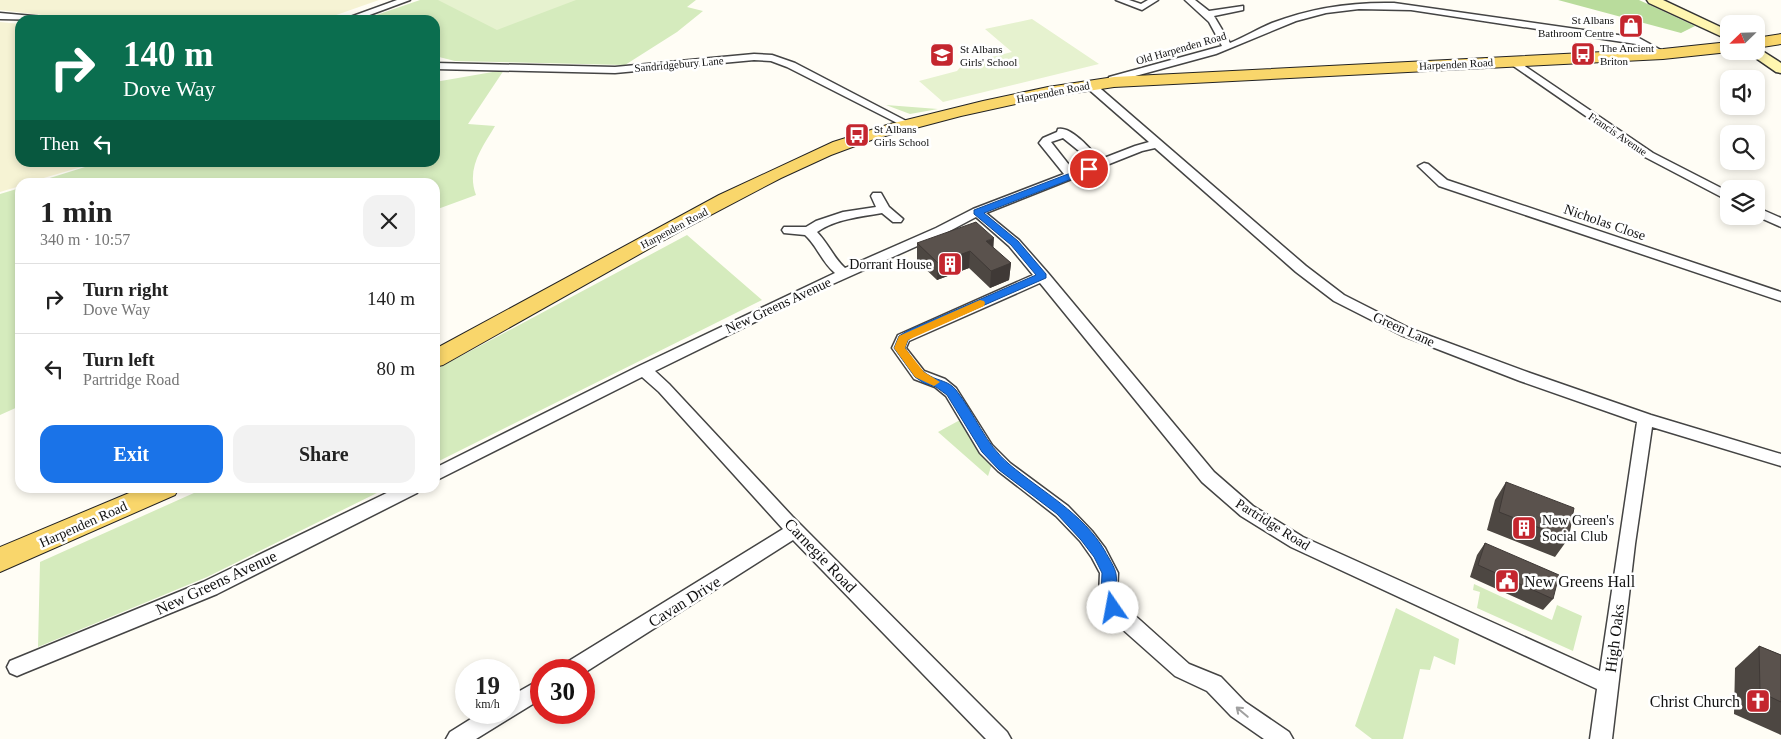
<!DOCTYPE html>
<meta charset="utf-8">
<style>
:root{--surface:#fff;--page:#f2f2f2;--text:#222;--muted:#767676;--line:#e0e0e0;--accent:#1a73e8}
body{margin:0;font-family:Georgia,serif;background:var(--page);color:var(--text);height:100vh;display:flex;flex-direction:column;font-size:19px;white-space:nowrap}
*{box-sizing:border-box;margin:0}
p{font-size:16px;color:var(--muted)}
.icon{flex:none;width:28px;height:28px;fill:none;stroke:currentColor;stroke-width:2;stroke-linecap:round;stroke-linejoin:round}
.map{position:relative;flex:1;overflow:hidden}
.panel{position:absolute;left:15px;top:178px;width:425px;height:315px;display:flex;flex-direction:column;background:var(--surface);border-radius:15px;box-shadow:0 2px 8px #0003}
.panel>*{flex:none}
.top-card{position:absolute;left:15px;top:15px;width:425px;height:152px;border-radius:15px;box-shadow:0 2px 8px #0003;background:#0b6e4f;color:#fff;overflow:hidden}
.needle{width:32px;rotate:247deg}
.tools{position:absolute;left:1720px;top:15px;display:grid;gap:10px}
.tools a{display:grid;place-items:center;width:45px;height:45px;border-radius:10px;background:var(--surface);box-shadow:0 2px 8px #0003;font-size:25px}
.speed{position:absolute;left:455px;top:659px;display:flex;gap:10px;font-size:25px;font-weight:700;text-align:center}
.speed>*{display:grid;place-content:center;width:65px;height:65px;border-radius:50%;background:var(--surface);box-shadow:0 2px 8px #0003;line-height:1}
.speed small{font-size:12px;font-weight:400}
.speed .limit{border:8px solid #d22;background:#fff;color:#111}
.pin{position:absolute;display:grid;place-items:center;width:42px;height:42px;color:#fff;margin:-21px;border:2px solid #fff;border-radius:50%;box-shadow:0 1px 5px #0007}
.me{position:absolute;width:55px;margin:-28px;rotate:348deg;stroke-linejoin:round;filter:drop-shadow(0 0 4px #0008)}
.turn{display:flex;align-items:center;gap:18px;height:105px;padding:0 25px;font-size:22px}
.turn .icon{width:65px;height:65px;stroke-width:2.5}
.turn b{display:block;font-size:35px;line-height:42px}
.then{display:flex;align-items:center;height:48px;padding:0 25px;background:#0003;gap:10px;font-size:19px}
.round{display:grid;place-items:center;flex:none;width:52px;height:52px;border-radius:15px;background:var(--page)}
.head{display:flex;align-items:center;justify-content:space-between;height:85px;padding:0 25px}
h1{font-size:30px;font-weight:700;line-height:38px}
.cta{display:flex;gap:10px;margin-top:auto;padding:10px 25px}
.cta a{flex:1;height:58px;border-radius:15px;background:var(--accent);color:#fff;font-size:20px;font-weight:700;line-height:58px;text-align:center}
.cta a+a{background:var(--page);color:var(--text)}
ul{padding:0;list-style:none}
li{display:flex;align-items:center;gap:15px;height:70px;padding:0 25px;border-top:1px solid var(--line)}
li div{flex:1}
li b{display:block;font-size:19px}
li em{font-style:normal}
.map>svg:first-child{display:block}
.farmland{fill:#f6f3d4}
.green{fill:#d5ebbd}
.forest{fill:#b9dc9c}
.pitch{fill:#e6f2cf}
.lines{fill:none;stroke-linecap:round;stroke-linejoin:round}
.street-casing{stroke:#444;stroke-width:3}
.secondary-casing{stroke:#333;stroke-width:3}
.primary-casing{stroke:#222;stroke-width:2}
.street{fill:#fff;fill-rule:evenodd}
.secondary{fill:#fff6b0;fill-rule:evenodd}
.primary{fill:#f9d66b;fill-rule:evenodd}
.wall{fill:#4d4742}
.shaded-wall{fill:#3f3936}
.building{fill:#5a524d;stroke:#3f3936}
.oneway{stroke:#a0a0a0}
.route{fill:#1a73e8;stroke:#114b97}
.slow{fill:#f59e0b}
.labels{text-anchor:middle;stroke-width:5;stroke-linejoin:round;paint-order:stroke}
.far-poi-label{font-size:11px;fill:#111;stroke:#fff;text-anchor:start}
.far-street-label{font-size:11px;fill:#111;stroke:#fff}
.street-label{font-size:14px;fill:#111;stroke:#fff}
.poi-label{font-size:14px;fill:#111;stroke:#fff;text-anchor:end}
.near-street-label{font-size:16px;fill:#111;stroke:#fff}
.near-poi-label{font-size:16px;fill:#111;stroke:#fff;text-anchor:start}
</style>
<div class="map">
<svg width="1781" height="739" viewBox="0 0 1781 739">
<rect width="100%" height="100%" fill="#fffdf5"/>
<!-- farmland -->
<path class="farmland" d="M 0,0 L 379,0 L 322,20 L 83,20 L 0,10 Z
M 0,22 L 20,24 L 20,162 L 95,163 L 30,182 L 20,182 L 20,186 L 0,192 Z"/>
<!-- green -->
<path class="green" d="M 420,0 L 696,0 L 687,7 L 703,11 L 677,32 L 625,65 L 455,61 L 435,56 L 435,20 L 362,20 Z
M 504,70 L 468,124 L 495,126 C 482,148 466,168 476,195 L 435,210 L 435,182 L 37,182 L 101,162 L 435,162 L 435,82 Z
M 886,105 L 938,109 L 910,114 Z
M 20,188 L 20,406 L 0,415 L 0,194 Z
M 687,235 L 762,300 L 435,463 L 435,370 Z
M 960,420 L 972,438 L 993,461 L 988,476 L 938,432 Z
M 205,488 L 387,488 L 207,577 L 38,647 L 40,562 Z
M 1474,584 L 1552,620 L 1557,605 L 1582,616 L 1573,651 L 1477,608 L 1480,592 L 1473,590 Z
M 1396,608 L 1459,639 L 1455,665 L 1434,656 L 1430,670 L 1420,669 L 1403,739 L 1372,739 L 1355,726 Z"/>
<!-- forest -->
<path class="forest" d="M 1558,0 L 1639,0 L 1695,26 L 1681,33 Z"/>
<!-- pitch -->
<path class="pitch" d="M 438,0 L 576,0 L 497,30 Z
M 1032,19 L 1099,64 L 943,102 L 919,81 L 957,71 L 963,64 L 1012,52 L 985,29 Z"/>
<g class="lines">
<defs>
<path id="street" d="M 397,0 L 410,0 L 356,20 L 342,20 Z
M 1116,0 L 1129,0 L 1141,4 L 1148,0 L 1158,0 L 1142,10 Z
M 1185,0 L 1195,0 L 1209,11 L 1243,6 L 1243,10 L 1214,16 L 1230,43 C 1244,37 1258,29 1272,23 C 1311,8 1352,2 1394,3 L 1639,38 L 1668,54 L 1666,56 L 1660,56 L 1636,44 L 1411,10 L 1359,9 L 1326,13 L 1296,21 L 1216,54 L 1117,81 L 1109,81 L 1109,77 L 1222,46 L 1209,22 Z
M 0,13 L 44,17 L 49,20 L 0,19 Z
M 754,54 L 772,55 L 795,63 L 912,124 L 911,126 L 903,126 L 787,67 L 771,61 L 754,60 L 615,73 L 435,69 L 435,63 L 615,67 Z
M 1513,58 L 1653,153 L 1729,192 L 1729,201 L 1645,157 L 1509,63 L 1509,59 Z
M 1090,82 L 1094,83 L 1306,266 L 1344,295 L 1411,329 L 1530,373 L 1651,415 L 1781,454 L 1781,466 L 1652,427 L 1635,544 L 1612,739 L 1590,739 L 1597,689 L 1291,547 L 1241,516 L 1202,482 L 1040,283 L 909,341 L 906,348 L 924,371 L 945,379 L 956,388 L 992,445 L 1010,463 L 1068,506 L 1092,531 L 1105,548 L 1118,573 L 1117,595 L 1121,603 L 1189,664 L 1221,677 L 1245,702 L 1289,732 L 1293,739 L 1264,739 L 1231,716 L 1207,691 L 1175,676 L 1112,620 L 1106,614 L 1099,595 L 1100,573 L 1092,558 L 1080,541 L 1056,516 L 998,471 L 980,453 L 946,396 L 935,387 L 914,379 L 892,348 L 898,335 L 1033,275 L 1009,246 L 976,217 L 944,234 L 826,287 L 655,371 L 669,384 L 792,516 L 1007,732 L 1011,739 L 986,739 L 793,540 L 584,673 L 584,670 L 561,670 L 564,664 L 783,529 L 659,392 L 642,377 L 435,481 L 435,468 L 639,366 L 835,273 C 821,261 818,247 805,235 L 784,233 L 782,230 L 784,227 L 806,227 L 816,221 L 843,212 L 876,207 L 871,196 L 873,193 L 881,193 L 889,207 L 903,219 L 901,222 L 893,222 L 882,213 C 859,217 836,219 817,232 C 828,243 833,257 845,268 L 936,228 L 973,209 L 1064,174 L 1039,143 L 1043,138 L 1057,132 L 1058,129 C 1069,126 1087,145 1094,153 L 1088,156 L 1084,155 L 1063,138 L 1051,142 L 1073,170 L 1135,146 L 1149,142 L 1086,87 L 1085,85 ZM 1155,148 L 1296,272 L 1334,301 L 1401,335 L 1520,381 L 1637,422 L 1600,671 L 1303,537 L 1253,506 L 1214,472 L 1048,273 L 1019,240 L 986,213 L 1142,151 Z
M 1424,163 L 1428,164 L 1447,180 L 1781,292 L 1781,301 L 1439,186 L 1418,166 Z
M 1756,207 L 1781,218 L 1781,227 L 1756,216 Z
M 397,488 L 419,488 L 417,493 L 217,594 L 24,673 L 17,676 L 10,673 L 7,667 L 10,661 L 203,582 Z
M 541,679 L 541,699 L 476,739 L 446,739 L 450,732 L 482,712 L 509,712 L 509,697 Z"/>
<path id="secondary" d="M 1647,0 L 1663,0 L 1729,31 L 1729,40 L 1649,3 Z
M 1756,47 L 1781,63 L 1781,73 L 1776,72 L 1750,54 L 1748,51 L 1756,51 Z"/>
<path id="primary" d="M 1781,34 L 1781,44 L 1756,48 L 1756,38 Z
M 1729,42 L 1729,52 L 1663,59 L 1114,87 L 1048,97 L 961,116 L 874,139 L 831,155 L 781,178 L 684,229 L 443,365 L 435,367 L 435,349 L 719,195 L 833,142 L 890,124 L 983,101 L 1048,87 L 1114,77 L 1663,49 Z
M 141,488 L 179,488 L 175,495 L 0,572 L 0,547 Z"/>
</defs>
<!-- street casing -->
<use href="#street" class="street-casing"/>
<!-- secondary casing -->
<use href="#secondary" class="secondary-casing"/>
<!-- primary casing -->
<use href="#primary" class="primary-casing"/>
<!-- street -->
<use href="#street" class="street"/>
<!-- secondary -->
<use href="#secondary" class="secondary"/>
<!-- primary -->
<use href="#primary" class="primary"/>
</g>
<!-- wall -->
<path class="wall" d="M 917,243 L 993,248 L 1011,263 L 1009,280 L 990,288 L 969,268 L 937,280 L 917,261 Z
M 1506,482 L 1568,539 L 1555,557 L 1487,530 L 1495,500 Z
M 1485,543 L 1553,599 L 1543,610 L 1470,577 L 1477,555 Z
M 1759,646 L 1781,655 L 1781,735 L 1734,714 L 1735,668 Z"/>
<!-- shaded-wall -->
<path class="shaded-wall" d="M 994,238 L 993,255 L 986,241 Z
M 970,251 L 969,268 L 937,280 L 938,263 Z
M 1011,263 L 1009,280 L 990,288 L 991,271 Z"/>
<!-- building -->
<path class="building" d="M 976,222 L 994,238 L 986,241 L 1011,263 L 991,271 L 970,251 L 938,263 L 917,243 Z
M 1506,482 L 1574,508 L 1568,539 L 1499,512 Z
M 1485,543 L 1559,575 L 1553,599 L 1478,565 Z
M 1759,646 L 1781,655 L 1781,702 L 1760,692 Z"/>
<!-- one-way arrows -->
<defs><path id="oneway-shaft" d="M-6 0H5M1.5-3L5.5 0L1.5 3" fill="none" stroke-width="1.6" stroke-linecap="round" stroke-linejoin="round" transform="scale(1.25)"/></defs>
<use class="oneway" href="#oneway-shaft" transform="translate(1242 712) rotate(-140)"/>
<!-- route -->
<path class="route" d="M 1089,166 L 1092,167 L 1092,171 L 984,213 L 1018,241 L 1046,274 L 1046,278 L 914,336 L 908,340 L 905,348 C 912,358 919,370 930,376 C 939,381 949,381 956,390 C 975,414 985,444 1009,464 C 1042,492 1083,513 1105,551 C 1108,557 1115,567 1116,574 C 1118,588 1115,594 1120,608 L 1118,612 L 1113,614 L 1108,612 L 1101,595 L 1102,573 L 1094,557 L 1081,540 L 1057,514 L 999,470 L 982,452 L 947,395 L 936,387 L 924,383 L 915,377 L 894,348 L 899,336 L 907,331 L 1036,275 L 1011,245 L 974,214 L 974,210 Z"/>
<!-- slow -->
<path class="slow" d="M 980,300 L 984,301 L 985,303 L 984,306 L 908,340 L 905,348 L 924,372 L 940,382 L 934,386 L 915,377 L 894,348 L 899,336 Z"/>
<!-- icons -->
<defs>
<symbol id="shop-square" viewBox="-11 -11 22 22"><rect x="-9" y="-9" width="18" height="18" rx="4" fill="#c4262e" stroke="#fff"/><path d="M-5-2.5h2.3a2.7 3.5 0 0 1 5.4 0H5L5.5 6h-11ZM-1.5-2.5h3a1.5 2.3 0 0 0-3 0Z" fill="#fff"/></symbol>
<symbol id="bus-square" viewBox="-11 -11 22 22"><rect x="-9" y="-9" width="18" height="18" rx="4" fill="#c4262e" stroke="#fff"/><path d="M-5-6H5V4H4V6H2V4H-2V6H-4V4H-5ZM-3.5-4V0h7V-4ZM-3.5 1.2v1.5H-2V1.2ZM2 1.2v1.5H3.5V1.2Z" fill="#fff"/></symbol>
<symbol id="school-square" viewBox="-11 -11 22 22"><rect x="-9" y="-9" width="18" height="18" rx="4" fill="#c4262e" stroke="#fff"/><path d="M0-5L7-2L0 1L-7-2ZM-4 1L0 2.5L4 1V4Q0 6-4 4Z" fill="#fff"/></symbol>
<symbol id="building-square" viewBox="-11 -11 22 22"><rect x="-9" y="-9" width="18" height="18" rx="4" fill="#c4262e" stroke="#fff"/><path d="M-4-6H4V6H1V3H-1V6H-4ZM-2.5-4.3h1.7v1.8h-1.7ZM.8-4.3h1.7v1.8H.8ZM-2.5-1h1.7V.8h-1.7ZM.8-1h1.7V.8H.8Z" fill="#fff"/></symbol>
<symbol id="civic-square" viewBox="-11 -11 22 22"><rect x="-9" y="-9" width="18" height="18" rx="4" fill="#c4262e" stroke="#fff"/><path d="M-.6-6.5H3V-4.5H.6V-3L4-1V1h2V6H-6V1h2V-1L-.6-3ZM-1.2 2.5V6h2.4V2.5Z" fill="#fff"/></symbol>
<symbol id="church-square" viewBox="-11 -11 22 22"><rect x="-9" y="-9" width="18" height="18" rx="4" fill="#c4262e" stroke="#fff"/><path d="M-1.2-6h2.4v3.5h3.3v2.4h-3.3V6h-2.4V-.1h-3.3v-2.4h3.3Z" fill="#fff"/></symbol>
</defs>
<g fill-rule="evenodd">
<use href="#shop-square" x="1617" y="12" width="28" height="28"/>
<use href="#bus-square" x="1569" y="40" width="28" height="28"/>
<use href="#school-square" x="928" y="41" width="28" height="28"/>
<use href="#bus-square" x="843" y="121" width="28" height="28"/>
<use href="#building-square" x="936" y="250" width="28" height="28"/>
<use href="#building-square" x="1510" y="514" width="28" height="28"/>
<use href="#civic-square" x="1493" y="567" width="28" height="28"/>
<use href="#church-square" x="1744" y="687" width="28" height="28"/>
</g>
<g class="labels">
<!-- far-poi labels -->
<g class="far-poi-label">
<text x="1614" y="24" text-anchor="end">St Albans<tspan x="1614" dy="13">Bathroom Centre</tspan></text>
<text x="1600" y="52">The Ancient<tspan x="1600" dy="13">Briton</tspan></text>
<text x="960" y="53">St Albans<tspan x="960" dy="13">Girls' School</tspan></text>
<text x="874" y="133">St Albans<tspan x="874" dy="13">Girls School</tspan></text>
</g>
<!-- far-street labels -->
<g class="far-street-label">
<text transform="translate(1181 48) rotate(-16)" y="4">Old Harpenden Road</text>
<text transform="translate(679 64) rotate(-5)" y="4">Sandridgebury Lane</text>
<text transform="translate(1456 64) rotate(-3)" y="4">Harpenden Road</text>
<text transform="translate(1053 92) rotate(-11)" y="4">Harpenden Road</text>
<text transform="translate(1618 134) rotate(34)" y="4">Francis Avenue</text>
<text transform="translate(674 228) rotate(-28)" y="4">Harpenden Road</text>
</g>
<!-- street labels -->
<g class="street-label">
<text transform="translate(1605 222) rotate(19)" y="5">Nicholas Close</text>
<text transform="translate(778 305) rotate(-25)" y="5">New Greens Avenue</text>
<text transform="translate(1404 329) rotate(24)" y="5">Green Lane</text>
<text transform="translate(83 524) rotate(-24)" y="5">Harpenden Road</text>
<text transform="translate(1273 524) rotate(32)" y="5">Partridge Road</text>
</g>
<!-- poi labels -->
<g class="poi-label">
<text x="932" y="269">Dorrant House</text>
<text x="1542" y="525" text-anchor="start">New Green's<tspan x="1542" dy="16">Social Club</tspan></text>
</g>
<!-- near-street labels -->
<g class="near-street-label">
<text transform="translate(821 555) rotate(46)" y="6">Carnegie Road</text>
<text transform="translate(216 582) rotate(-25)" y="6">New Greens Avenue</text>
<text transform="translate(684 601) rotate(-32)" y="6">Cavan Drive</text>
<text transform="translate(1614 638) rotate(-83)" y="6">High Oaks</text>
</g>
<!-- near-poi labels -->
<g class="near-poi-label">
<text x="1524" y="587">New Greens Hall</text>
<text x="1740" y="707" text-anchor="end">Christ Church</text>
</g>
</g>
</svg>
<div class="tools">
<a><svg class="needle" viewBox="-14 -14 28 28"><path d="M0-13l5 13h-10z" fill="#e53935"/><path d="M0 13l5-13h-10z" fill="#767676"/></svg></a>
<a><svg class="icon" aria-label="sound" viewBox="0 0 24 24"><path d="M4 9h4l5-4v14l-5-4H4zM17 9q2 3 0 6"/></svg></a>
<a><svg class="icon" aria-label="search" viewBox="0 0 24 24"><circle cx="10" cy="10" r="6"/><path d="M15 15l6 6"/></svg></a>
<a><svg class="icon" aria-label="layers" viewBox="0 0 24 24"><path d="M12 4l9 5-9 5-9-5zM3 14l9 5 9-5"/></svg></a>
</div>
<div class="speed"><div>19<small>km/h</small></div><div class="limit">30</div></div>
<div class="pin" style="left:1089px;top:169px;background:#d93025"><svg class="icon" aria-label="arrive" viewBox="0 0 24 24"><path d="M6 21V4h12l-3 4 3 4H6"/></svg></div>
<svg class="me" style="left:1113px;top:608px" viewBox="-20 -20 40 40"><circle r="19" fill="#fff"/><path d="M0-13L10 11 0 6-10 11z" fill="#1a73e8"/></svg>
<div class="top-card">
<div class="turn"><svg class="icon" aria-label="right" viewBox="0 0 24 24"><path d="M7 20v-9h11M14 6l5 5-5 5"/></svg><div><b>140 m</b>Dove Way</div></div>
<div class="then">Then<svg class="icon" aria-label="left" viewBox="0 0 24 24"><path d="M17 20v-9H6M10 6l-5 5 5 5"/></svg></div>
</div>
<section class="panel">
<div class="head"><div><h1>1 min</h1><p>340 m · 10:57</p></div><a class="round"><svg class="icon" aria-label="close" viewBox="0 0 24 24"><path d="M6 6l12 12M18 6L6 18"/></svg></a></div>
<ul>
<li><svg class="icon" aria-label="right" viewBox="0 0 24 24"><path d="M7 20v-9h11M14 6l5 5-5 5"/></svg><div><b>Turn right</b><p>Dove Way</p></div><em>140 m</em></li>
<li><svg class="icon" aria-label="left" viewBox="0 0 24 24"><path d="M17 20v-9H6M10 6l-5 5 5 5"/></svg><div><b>Turn left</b><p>Partridge Road</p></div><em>80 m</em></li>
</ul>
<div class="cta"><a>Exit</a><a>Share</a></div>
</section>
</div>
